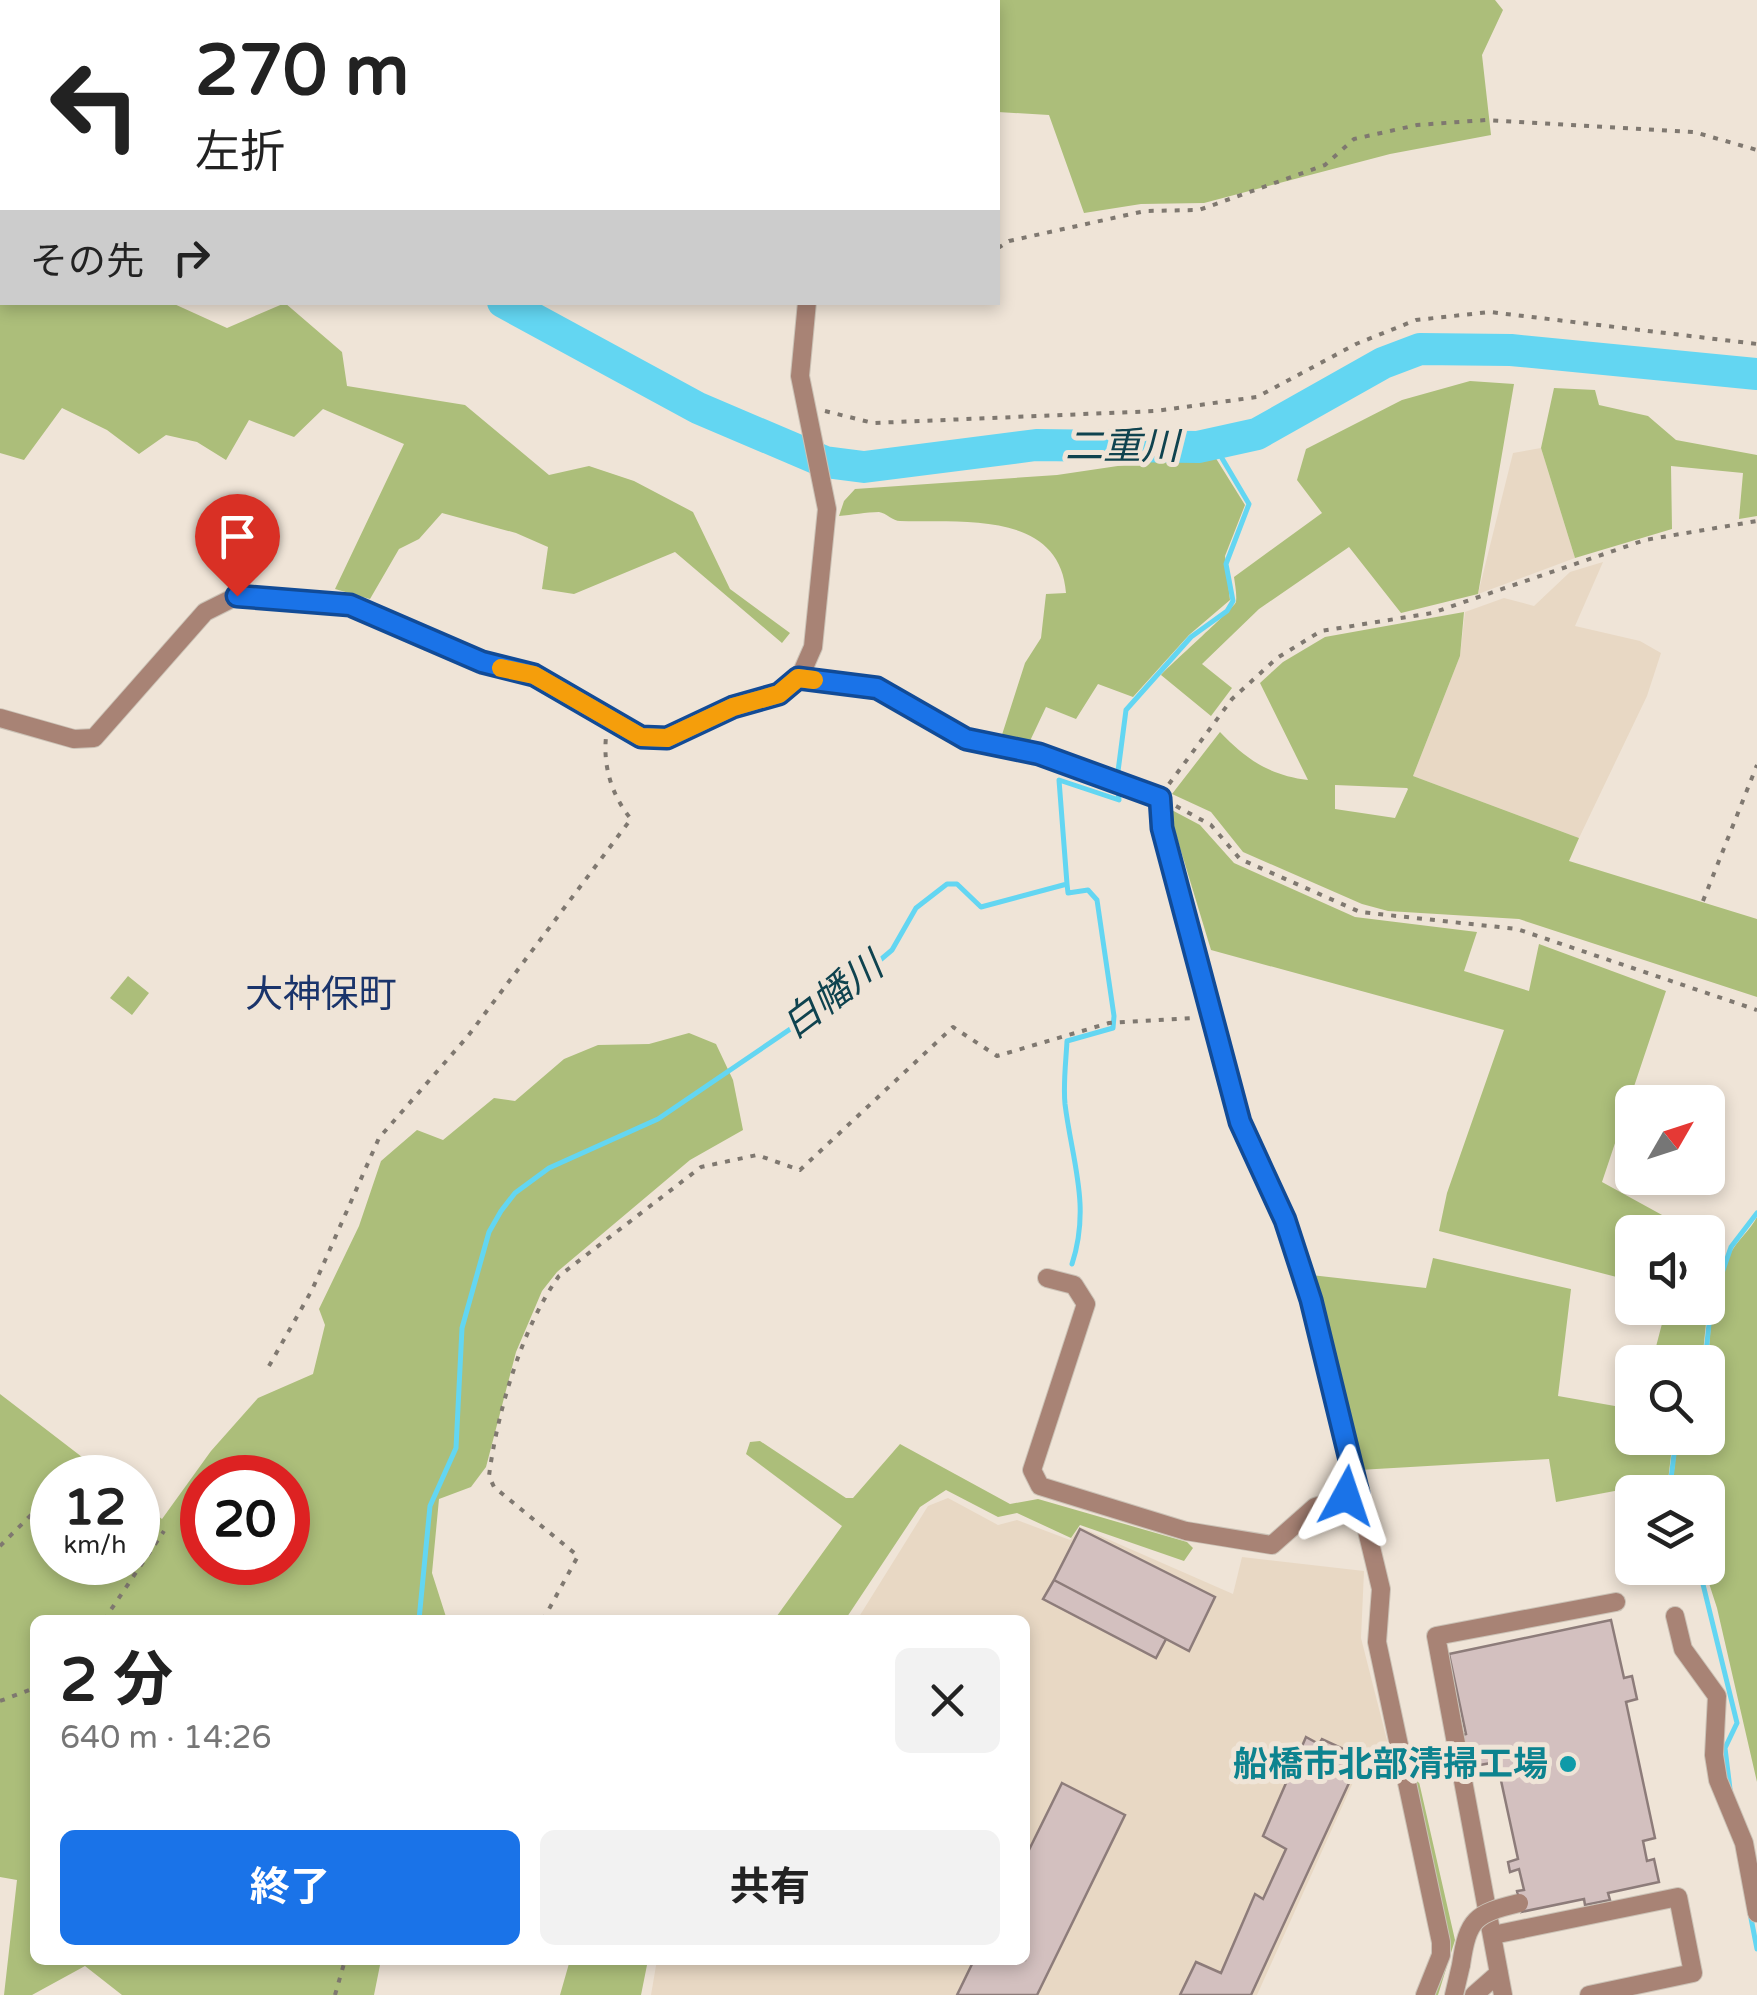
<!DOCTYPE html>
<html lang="ja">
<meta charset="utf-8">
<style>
:root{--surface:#fff;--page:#f2f2f2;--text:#222;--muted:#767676;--accent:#1a73e8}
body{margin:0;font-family:"Varela Round","Noto Sans JP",sans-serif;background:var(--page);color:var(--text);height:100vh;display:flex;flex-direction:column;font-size:38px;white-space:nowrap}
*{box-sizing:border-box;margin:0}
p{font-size:32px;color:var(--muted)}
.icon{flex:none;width:55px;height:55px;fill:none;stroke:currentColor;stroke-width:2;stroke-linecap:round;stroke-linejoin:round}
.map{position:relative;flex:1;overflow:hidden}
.details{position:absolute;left:30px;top:1615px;width:1000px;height:350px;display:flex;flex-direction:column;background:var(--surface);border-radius:15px;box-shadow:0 5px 15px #0003}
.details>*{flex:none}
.guide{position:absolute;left:0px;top:0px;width:1000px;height:305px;box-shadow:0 5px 15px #0003;background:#fff;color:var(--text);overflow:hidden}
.needle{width:65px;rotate:51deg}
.fabs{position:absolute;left:1615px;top:1085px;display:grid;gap:20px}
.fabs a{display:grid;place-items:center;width:110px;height:110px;border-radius:15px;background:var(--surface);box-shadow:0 5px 15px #0003;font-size:50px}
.speed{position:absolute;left:30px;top:1455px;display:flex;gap:20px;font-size:50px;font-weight:700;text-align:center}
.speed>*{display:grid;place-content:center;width:130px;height:130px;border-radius:50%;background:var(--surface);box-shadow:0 5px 15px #0003;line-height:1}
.speed small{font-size:25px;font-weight:400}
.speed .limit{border:15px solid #d22;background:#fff;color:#111}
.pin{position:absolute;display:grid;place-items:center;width:85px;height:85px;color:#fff;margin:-102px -42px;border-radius:50% 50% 50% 0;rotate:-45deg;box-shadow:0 0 10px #0007}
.pin .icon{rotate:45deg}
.me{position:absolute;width:110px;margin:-55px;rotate:5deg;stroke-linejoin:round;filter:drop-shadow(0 0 8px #0008)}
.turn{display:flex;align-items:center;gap:35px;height:210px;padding:0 30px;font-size:45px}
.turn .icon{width:130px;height:130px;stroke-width:2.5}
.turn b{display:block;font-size:70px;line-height:85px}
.then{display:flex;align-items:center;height:95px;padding:0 30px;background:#0003;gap:20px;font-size:38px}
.round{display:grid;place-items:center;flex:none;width:105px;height:105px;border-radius:15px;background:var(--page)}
.overview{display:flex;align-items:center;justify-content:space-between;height:170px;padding:0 30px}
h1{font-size:60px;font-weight:700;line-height:75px}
.cta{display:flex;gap:20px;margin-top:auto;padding:20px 30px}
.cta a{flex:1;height:115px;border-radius:15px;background:var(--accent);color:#fff;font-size:40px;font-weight:700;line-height:115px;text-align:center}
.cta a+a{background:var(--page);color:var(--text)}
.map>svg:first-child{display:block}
.built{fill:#e8d8c4}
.green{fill:#acbe7a;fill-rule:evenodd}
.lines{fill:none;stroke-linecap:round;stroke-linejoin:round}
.stream{stroke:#63d6f2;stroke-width:5}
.river{stroke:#63d6f2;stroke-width:32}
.building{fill:#d3c0bf;stroke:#8d7c7a;stroke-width:2.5}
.minor-casing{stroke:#cbc2b6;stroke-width:20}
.path{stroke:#7f7870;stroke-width:4;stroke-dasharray:5 8;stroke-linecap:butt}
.minor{stroke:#a88375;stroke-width:18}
.minor-bridge-casing{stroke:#cbc2b6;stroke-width:20;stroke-linecap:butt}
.minor-bridge{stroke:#a88375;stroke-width:18}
.route-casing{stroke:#114b97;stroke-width:25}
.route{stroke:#1a73e8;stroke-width:18}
.slow{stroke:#f59e0b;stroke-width:18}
.culture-dot{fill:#0f9aa8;stroke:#efe4d7;stroke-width:4}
.labels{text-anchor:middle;stroke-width:10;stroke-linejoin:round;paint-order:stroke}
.culture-label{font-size:35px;font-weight:bold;fill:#0d838f;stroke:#efe4d7;text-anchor:end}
.water-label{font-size:38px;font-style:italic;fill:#0f434f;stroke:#efe4d7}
.neighbourhood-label{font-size:38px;fill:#1a346b;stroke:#efe4d7}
</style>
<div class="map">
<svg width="1757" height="1995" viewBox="0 0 1757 1995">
<rect width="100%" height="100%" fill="#efe4d7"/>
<!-- built -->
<path class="built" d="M 1541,448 L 1575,558 L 1478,594 L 1513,453 Z
M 1603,562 L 1575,626 L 1640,641 L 1661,653 L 1647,696 L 1579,838 L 1413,776 L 1460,656 L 1465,612 L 1504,598 L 1534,606 L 1570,572 Z
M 948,1498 L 998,1525 L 1017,1520 L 1070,1540 L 1080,1527 L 1233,1594 L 1242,1557 L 1364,1571 L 1361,1638 L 1393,1764 L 1365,1756 L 1257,1995 L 651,1995 L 657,1960 L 1025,1960 L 1025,1620 L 857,1620 L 928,1506 Z"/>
<!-- green -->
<path class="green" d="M 496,0 L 1495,0 L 1503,10 L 1482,55 L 1491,135 L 1390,154 L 1204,203 L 1141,204 L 1084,213 L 1049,115 L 998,112 L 998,2 Z
M 0,226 L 2,302 L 172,303 L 227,328 L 285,303 L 342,352 L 347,386 L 465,405 L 549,475 L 589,466 L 634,481 L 693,512 L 730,589 L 790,633 L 782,643 L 675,552 L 574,594 L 542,589 L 548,547 L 516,533 L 442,513 L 419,539 L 399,549 L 370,599 L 335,589 L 404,444 L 323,409 L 294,437 L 249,420 L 226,460 L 197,442 L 166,435 L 139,454 L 107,430 L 62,408 L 24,460 L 0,453 Z
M 1470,381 L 1514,384 L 1478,594 L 1401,613 L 1349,547 L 1259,609 L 1202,664 L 1232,688 L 1211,716 L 1161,675 C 1172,663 1235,607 1236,602 C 1237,595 1235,584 1234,577 L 1322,513 L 1297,480 L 1306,449 L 1402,400 Z
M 1554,388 L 1595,390 L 1599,405 L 1648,416 L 1676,440 L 1757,455 L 1757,516 L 1739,519 L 1743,473 L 1671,466 L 1672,529 L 1575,558 L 1541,448 Z
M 1212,452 L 1245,505 L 1225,556 L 1230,600 L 1189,635 L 1133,697 L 1098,684 L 1076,719 L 1046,707 L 1029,743 L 1000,741 L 1025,663 L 1041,638 L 1046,594 L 1066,593 C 1060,509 958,523 900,521 C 893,521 886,513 879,512 C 866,512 852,515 839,516 L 844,501 L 855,489 L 1057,475 Z
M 1464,612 L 1460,656 L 1413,776 L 1579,838 L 1569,861 L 1757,919 L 1757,997 L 1519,919 L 1388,911 L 1362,904 L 1243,852 L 1211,812 L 1172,794 L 1220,732 C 1247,760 1269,775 1308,780 L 1260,683 L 1283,662 L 1325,637 ZM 1335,785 L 1407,788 L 1408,789 L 1395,818 L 1335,809 Z
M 1168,808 L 1200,825 L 1234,863 L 1355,917 L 1477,932 L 1464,971 L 1529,991 L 1539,944 L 1666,991 L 1602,1182 L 1693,1232 L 1632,1232 L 1632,1281 L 1439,1231 L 1447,1193 L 1504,1030 L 1211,950 Z
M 128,976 L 149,993 L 132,1015 L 110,998 Z
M 689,1033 L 716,1044 L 733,1080 L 743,1130 L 690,1160 L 557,1272 L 542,1291 L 516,1352 L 486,1467 L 471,1487 L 439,1499 L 432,1573 L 447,1620 L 35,1620 L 35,1960 L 381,1960 L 374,1995 L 122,1995 L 85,1966 L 32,1995 L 4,1995 L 17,1880 L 0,1877 L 0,1394 L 108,1477 L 52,1478 L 52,1562 L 138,1562 L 138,1501 L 162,1519 L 211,1451 L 258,1398 L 313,1374 L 325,1325 L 319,1309 L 359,1226 L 381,1161 L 417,1130 L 443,1140 L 494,1098 L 515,1101 L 564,1059 L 598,1045 L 649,1044 ZM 202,1478 L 288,1478 L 288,1562 L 202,1562 Z
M 1757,1217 L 1757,1782 L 1717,1608 L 1704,1568 L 1708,1568 L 1708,1492 L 1678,1492 L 1673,1478 L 1678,1438 L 1708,1438 C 1708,1383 1704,1296 1733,1249 C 1740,1238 1750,1230 1757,1217 Z
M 1708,1243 L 1725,1255 L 1708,1304 L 1702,1362 L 1652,1362 L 1664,1316 L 1646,1308 L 1708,1308 Z
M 1433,1258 L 1571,1289 L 1558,1396 L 1632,1409 L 1632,1438 L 1673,1438 L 1668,1481 L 1556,1502 L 1549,1459 L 1359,1470 L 1311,1275 L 1426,1288 Z
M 760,1441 L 846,1498 L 853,1498 L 900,1444 L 1010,1504 L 1038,1499 L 1187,1542 L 1193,1548 L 1184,1561 L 1080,1525 L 1071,1538 L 1017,1513 L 998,1517 L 946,1490 L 920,1507 L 845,1620 L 774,1620 L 842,1526 L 746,1454 L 750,1442 Z
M 1428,1757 L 1431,1770 L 1417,1773 L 1455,1940 L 1438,1995 L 1431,1995 L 1448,1953 L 1408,1762 Z
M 570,1960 L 648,1960 L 641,1995 L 560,1995 Z"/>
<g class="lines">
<!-- stream -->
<path class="stream" d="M 1117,779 L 1126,710 L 1191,637 L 1227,611 L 1233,601 L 1226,564 L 1249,504 L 1213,443
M 1067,884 L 1068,893 L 1088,890 L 1097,900 L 1114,1016 L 1113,1028 L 1067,1041 C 1066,1061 1063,1084 1065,1104 C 1072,1161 1091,1206 1072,1264
M 1705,1362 L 1711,1305 L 1731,1247 L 1757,1213
M 1675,1492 L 1671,1479 L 1676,1438
M 1699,1568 L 1737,1723 L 1725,1748 L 1730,1789
M 419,1620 L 430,1506 L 456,1448 L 462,1328 L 489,1232 L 501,1211 L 515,1193 L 549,1168 L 658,1119 L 833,1000 L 892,950 L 916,908 L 947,884 L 957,884 L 981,907 L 1067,884 L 1059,780 L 1119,800 L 1118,790
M 1750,1913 L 1757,1949"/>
<!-- river -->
<path class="river" d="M 0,34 L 2,35
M 503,302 L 698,408 L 825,462 L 864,467 L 1036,445 L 1198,447 L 1257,434 L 1383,363 L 1420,349 L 1511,350 L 1757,374"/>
</g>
<!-- building -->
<path class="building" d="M 1080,1529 L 1215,1597 L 1189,1651 L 1054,1580 Z
M 1054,1580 L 1166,1639 L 1156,1658 L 1043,1599 Z
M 1611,1620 L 1624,1678 L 1632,1676 L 1637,1699 L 1626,1702 L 1655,1838 L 1643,1841 L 1647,1861 L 1654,1859 L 1659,1882 L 1608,1893 L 1610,1900 L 1585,1905 L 1584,1899 L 1521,1912 L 1517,1891 L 1524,1890 L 1519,1869 L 1510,1872 L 1508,1862 L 1518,1859 L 1497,1762 L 1474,1766 L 1470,1746 L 1460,1748 L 1458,1736 L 1466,1734 L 1449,1654 Z
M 1306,1737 L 1319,1744 L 1322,1739 L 1361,1757 L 1251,1995 L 1180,1995 L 1196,1962 L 1221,1973 L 1255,1894 L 1263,1899 L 1286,1849 L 1263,1836 Z
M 1062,1783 L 1125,1815 L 1037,1995 L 957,1995 L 974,1960 L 1025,1960 L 1025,1858 Z"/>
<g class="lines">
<defs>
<path id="minor" d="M 612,0 L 613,2
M 799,679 L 877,688 L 966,739 L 1039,753 L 1159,798 L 1162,828 L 1239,1122 L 1285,1219 L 1311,1300 L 1376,1568 L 1381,1589 L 1377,1642 L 1441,1942 L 1441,1955 L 1425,1995
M 0,718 L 74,739 L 94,738 L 205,612 L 237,596 L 350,605 L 482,663 L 534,675 L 641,737 L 667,738 L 733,707 L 779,694 L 799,679 L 813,647 L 827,509 L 800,376 L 807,302
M 1047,1278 L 1074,1285 L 1086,1304 L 1032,1470 L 1040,1486 L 1186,1531 L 1272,1545 L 1315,1507 L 1358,1493
M 1675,1616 L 1683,1649 L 1717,1696 L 1714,1755 L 1718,1780 L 1744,1843 L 1757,1913
M 1493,1935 L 1678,1897 L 1693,1973 L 1589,1995
M 1454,1995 L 1461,1965
M 1474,1995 L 1499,1973
M 1503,1995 L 1436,1636 L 1616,1602"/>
</defs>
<!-- minor casing -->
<use href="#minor" class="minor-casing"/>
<!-- path -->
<path class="path" d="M 675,2 L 675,0
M 998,248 L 1009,241 L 1145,211 L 1199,210 L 1325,165 L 1354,139 L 1417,125 L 1486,120 L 1694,132 L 1757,150
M 895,302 L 902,302
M 825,411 L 873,423 L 1156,411 L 1257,397 L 1356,344 L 1416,320 L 1490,312 L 1757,344
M 1169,784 L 1232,699 L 1277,658 L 1321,631 L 1432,613 L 1645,540 L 1757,521
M 1176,806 L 1211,825 L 1240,859 L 1360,912 L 1517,929 L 1757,1010
M 1703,901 L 1757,765
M 269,1366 L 312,1290 L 379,1138 L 468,1036 L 631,819 C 612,796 603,767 606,737
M 56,1478 L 63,1468
M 0,1546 L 33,1513 L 52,1483
M 104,1620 L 164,1531
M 543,1620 L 578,1556 L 494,1487 L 489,1476 C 497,1413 522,1327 559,1276 L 701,1167 L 757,1155 L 800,1170 L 953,1027 L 997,1056 L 1109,1023 L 1193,1018
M 0,1701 L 35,1688
M 335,1995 L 345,1960"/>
<!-- minor -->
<use href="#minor" class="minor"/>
<defs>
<path id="minor-bridge" d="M 1461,1965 C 1468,1918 1475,1914 1519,1903"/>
</defs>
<!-- minor-bridge casing -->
<use href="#minor-bridge" class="minor-bridge-casing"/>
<!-- minor-bridge -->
<use href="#minor-bridge" class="minor-bridge"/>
</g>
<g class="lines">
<defs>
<path id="route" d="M 237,596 L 350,605 L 482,662 L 534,675 L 641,737 L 667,738 L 733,707 L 779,694 L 798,678 L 877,688 L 966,739 L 1039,754 L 1160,798 L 1162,828 L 1240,1122 L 1285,1220 L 1311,1300 L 1358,1493 L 1346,1496"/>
</defs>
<!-- route casing -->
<use href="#route" class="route-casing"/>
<!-- route -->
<use href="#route" class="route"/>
<!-- slow -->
<path class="slow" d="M 501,668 L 534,675 L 641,737 L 667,738 L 733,707 L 779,694 L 798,678 L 814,680"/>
</g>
<!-- markers -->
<circle class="culture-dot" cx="1568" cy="1764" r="10"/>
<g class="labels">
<!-- culture labels -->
<g class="culture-label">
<text x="1548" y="1776">船橋市北部清掃工場</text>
</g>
<!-- water labels -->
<g class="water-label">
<text x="1122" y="459">二重川</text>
<text transform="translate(832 995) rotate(-37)" y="13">白幡川</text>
</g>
<!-- neighbourhood labels -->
<g class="neighbourhood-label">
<text x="321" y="1007">大神保町</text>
</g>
</g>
</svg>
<div class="fabs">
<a><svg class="needle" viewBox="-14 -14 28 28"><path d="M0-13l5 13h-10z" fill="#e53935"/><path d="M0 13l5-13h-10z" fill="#767676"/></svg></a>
<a><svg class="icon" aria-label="sound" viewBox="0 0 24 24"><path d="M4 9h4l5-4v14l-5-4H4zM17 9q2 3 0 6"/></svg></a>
<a><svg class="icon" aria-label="search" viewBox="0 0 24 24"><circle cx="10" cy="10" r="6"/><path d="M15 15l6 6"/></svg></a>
<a><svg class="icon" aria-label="layers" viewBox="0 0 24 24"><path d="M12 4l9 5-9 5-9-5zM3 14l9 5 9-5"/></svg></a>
</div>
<div class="speed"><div>12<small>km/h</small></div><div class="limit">20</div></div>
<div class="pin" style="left:237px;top:596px;background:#d93025"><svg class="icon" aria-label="arrive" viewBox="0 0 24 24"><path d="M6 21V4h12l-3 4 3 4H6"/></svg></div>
<svg class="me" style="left:1346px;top:1496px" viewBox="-20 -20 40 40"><path d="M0-17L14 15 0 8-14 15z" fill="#1a73e8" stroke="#fff" stroke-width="4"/></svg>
<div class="guide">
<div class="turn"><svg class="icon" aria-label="left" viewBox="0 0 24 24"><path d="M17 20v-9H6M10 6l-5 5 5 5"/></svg><div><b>270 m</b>左折</div></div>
<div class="then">その先<svg class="icon" aria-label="right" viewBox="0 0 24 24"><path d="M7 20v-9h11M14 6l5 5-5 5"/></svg></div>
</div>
<section class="details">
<div class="overview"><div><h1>2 分</h1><p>640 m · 14:26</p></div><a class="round"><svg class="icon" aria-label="close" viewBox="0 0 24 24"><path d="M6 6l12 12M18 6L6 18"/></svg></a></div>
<div class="cta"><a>終了</a><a>共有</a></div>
</section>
</div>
